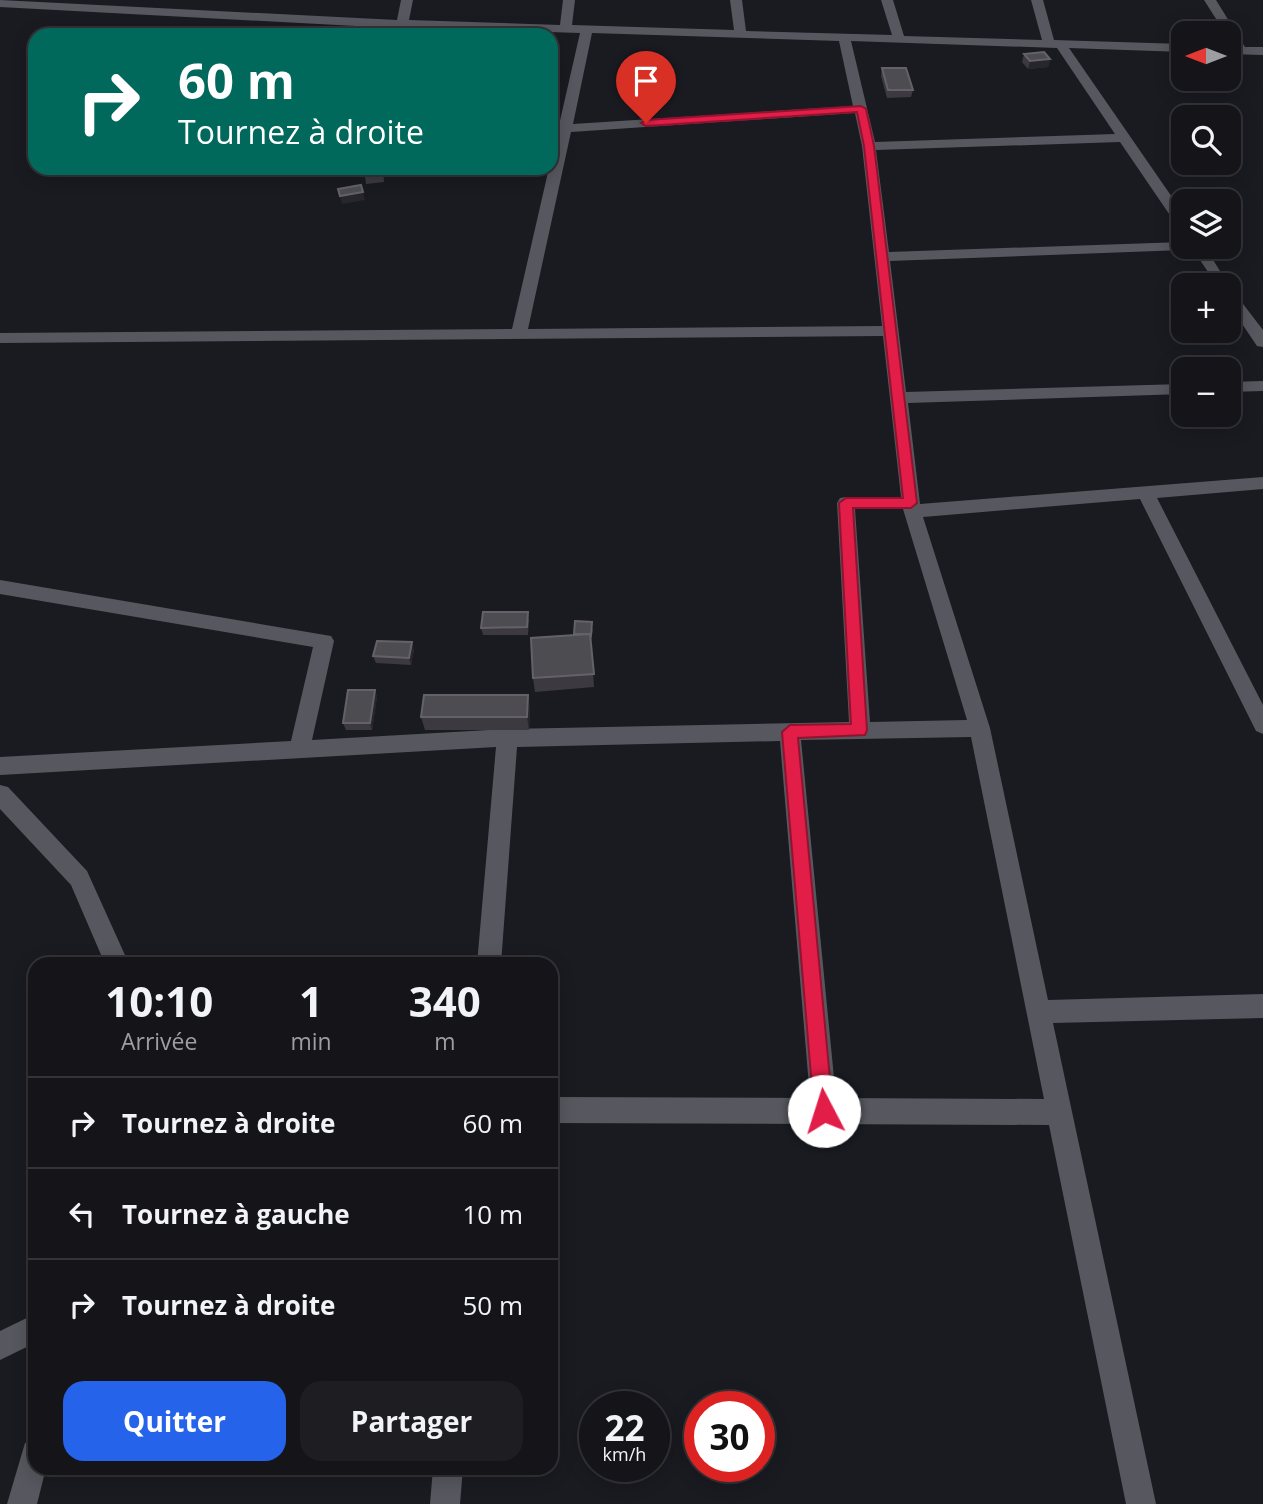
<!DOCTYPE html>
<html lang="fr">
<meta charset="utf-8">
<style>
:root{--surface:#141419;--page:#1d1d22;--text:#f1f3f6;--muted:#9d9ea2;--line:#333338;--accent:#2563eb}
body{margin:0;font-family:"Open Sans",sans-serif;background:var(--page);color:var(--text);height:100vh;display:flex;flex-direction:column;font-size:26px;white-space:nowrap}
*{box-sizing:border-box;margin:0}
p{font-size:23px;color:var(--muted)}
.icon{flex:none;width:38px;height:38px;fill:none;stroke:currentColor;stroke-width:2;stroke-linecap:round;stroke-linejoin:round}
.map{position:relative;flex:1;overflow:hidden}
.details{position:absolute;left:28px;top:957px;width:530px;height:518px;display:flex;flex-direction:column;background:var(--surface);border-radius:21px;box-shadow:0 4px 18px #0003,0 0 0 2px var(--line)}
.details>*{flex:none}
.top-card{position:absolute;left:28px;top:28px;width:530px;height:147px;border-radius:21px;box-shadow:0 4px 18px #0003,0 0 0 2px var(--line);background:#00695c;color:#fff;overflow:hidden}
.needle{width:46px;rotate:270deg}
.buttons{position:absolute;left:1171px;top:21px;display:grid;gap:14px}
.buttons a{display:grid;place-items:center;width:70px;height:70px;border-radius:14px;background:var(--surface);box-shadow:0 4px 18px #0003,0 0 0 2px var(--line);font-size:35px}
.speed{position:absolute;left:579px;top:1391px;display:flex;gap:14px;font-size:35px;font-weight:700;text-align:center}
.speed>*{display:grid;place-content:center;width:91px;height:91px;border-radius:50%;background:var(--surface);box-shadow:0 4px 18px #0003,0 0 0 2px var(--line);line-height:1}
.speed small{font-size:18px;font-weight:400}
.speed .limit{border:10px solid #d22;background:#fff;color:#111}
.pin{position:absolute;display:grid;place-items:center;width:60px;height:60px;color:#fff;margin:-72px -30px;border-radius:50% 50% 50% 0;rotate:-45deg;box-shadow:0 0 7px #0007}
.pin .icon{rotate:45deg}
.me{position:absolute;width:77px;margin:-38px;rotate:355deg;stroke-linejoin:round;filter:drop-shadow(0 0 5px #0008)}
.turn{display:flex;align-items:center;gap:24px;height:147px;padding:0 35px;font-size:32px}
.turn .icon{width:91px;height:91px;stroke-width:2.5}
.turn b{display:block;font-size:49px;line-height:60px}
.eta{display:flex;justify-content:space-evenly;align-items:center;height:119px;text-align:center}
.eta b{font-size:42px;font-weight:700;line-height:49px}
.button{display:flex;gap:14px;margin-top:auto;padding:14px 35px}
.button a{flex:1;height:80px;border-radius:21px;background:var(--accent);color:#fff;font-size:28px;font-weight:700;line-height:80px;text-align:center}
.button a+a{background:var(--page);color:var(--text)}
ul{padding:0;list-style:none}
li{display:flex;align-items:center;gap:21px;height:91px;padding:0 35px;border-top:2px solid var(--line)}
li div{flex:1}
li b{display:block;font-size:26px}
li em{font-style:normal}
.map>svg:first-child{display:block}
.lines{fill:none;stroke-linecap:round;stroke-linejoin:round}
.street{fill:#57585f;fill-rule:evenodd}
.wall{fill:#3c3a40}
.shaded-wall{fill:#27262c}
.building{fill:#4d4c51;stroke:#646268;stroke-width:2}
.route{fill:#e11d48;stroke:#92132f;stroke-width:2}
</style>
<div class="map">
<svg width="1263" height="1504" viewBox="0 0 1263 1504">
<rect width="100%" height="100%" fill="#1a1b21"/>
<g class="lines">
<!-- street -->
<path class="street" d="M 0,0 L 397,20 L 401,0 L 413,0 L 409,20 L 560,25 L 563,0 L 575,0 L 572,25 L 734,30 L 730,0 L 742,0 L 746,31 L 892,35 L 881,0 L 893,0 L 904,36 L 1042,40 L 1031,0 L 1043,0 L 1054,40 L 1183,44 L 1183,52 L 1069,48 L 1183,213 L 1183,228 L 1178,227 L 1120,142 L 876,150 L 889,252 L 1183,242 L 1183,247 L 1190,247 L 1183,250 L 890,261 L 906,392 L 1183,384 L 1183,394 L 908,403 L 920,504 L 1263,477 L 1263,489 L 1157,498 L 1263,705 L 1263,734 L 1256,731 L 1140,499 L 923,517 L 990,728 L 1048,1000 L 1263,994 L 1263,1018 L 1053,1023 L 1156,1504 L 1126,1504 L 1049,1125 L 551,1123 L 551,1097 L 810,1098 L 780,741 L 517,747 L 501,964 L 477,964 L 496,747 L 0,775 L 0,757 L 291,741 L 313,647 L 0,594 L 0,580 L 331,636 L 334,641 L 312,740 L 507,729 L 849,722 L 837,503 L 840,498 L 846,497 L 901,497 L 883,336 L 0,343 L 0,333 L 512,329 L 557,133 L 551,133 L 551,125 L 559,125 L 580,33 L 356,26 L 0,7 ZM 592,33 L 839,41 L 853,106 L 573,124 ZM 851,41 L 1057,48 L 1115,134 L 875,142 ZM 855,113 L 862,146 L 882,326 L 528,329 L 571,132 ZM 855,509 L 903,509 L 967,720 L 870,722 ZM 971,737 L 1044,1099 L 836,1098 L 801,740 Z
M 1204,0 L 1216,0 L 1245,47 L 1263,47 L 1263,55 L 1228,54 L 1228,46 L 1233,46 L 1228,33 L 1225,33 Z
M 1191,247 L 1205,247 L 1230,287 L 1263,330 L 1263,347 L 1257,346 L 1228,303 L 1228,285 L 1217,285 Z
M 1263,381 L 1263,391 L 1228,392 L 1228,382 Z
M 0,785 L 8,787 L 87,871 L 129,964 L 105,964 L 71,885 L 0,809 Z
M 35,1314 L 35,1343 L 0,1360 L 0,1331 Z
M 35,1438 L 35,1468 L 46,1468 L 37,1504 L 7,1504 L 25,1443 Z
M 433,1468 L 463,1468 L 460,1504 L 430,1504 Z"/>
</g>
<!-- wall -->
<path class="wall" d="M 1024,54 L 1050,59 L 1048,67 L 1028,69 L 1022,62 Z
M 882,68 L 913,90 L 911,97 L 887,98 L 881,76 Z
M 364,168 L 383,168 L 384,182 L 366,184 Z
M 529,619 L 528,635 L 483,635 L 481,628 Z
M 593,629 L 591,642 L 594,687 L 535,692 L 533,678 L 574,635 Z
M 414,649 L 411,665 L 376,663 L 373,656 Z
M 375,690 L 377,697 L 372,730 L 346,730 L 343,723 Z
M 530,708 L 529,730 L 425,730 L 421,717 Z"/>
<!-- shaded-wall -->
<path class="shaded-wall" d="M 1050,59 L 1048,67 L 1028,69 L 1030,61 Z
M 363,192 L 365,200 L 342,204 L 340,196 Z
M 412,642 L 414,649 L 411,665 L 409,658 Z
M 375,690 L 377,697 L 372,730 L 370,723 Z
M 528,695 L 530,708 L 529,730 L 527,717 Z"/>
<!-- building -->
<path class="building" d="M 1044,52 L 1050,59 L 1030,61 L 1024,54 Z
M 882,68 L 906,68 L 913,90 L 888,90 Z
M 364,168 L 382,168 L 383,174 L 365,176 Z
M 361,185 L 363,192 L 340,196 L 338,189 Z
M 483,612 L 528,612 L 527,627 L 481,628 Z
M 575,621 L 592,622 L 591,635 L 590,634 L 574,634 Z
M 590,634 L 594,674 L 533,678 L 531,638 Z
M 377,641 L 412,642 L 409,658 L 373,656 Z
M 348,690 L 375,690 L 370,723 L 343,723 Z
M 424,695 L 528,695 L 527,717 L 421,717 Z"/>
<!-- route -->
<path class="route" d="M 861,106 L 866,109 L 874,146 L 917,503 L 911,508 L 853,508 L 867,730 L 865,735 L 798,738 L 833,1111 L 830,1118 L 824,1121 L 817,1118 L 814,1111 L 782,732 L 790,725 L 851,724 L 839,503 L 846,498 L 903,498 L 864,146 L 857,112 L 646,126 L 641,123 L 646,120 Z"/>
</svg>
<div class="buttons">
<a><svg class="needle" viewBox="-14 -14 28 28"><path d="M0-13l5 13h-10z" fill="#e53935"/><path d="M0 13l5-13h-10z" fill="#9d9ea2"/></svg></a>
<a><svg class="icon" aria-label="search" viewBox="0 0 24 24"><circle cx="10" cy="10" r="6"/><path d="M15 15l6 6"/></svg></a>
<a><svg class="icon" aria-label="layers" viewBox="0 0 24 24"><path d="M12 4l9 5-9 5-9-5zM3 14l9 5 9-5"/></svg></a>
<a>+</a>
<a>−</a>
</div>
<div class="speed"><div>22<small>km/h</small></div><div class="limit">30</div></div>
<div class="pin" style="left:646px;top:123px;background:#d93025"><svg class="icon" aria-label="arrive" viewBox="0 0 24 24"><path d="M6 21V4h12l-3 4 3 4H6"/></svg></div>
<svg class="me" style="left:824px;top:1111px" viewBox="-20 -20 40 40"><circle r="19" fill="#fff"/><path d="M0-13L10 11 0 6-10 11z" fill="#e11d48"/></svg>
<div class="top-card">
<div class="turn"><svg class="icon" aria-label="right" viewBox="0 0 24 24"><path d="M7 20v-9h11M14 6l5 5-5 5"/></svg><div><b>60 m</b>Tournez à droite</div></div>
</div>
<section class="details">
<div class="eta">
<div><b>10:10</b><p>Arrivée</p></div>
<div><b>1</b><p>min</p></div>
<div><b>340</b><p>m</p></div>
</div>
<ul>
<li><svg class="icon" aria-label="right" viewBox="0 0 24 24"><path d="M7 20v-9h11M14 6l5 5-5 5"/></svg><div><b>Tournez à droite</b></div><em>60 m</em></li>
<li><svg class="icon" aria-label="left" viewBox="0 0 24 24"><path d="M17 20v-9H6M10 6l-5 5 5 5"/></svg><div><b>Tournez à gauche</b></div><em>10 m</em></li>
<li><svg class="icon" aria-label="right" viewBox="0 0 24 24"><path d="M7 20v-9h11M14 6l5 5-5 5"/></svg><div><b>Tournez à droite</b></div><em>50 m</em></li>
</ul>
<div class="button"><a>Quitter</a><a>Partager</a></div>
</section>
</div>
